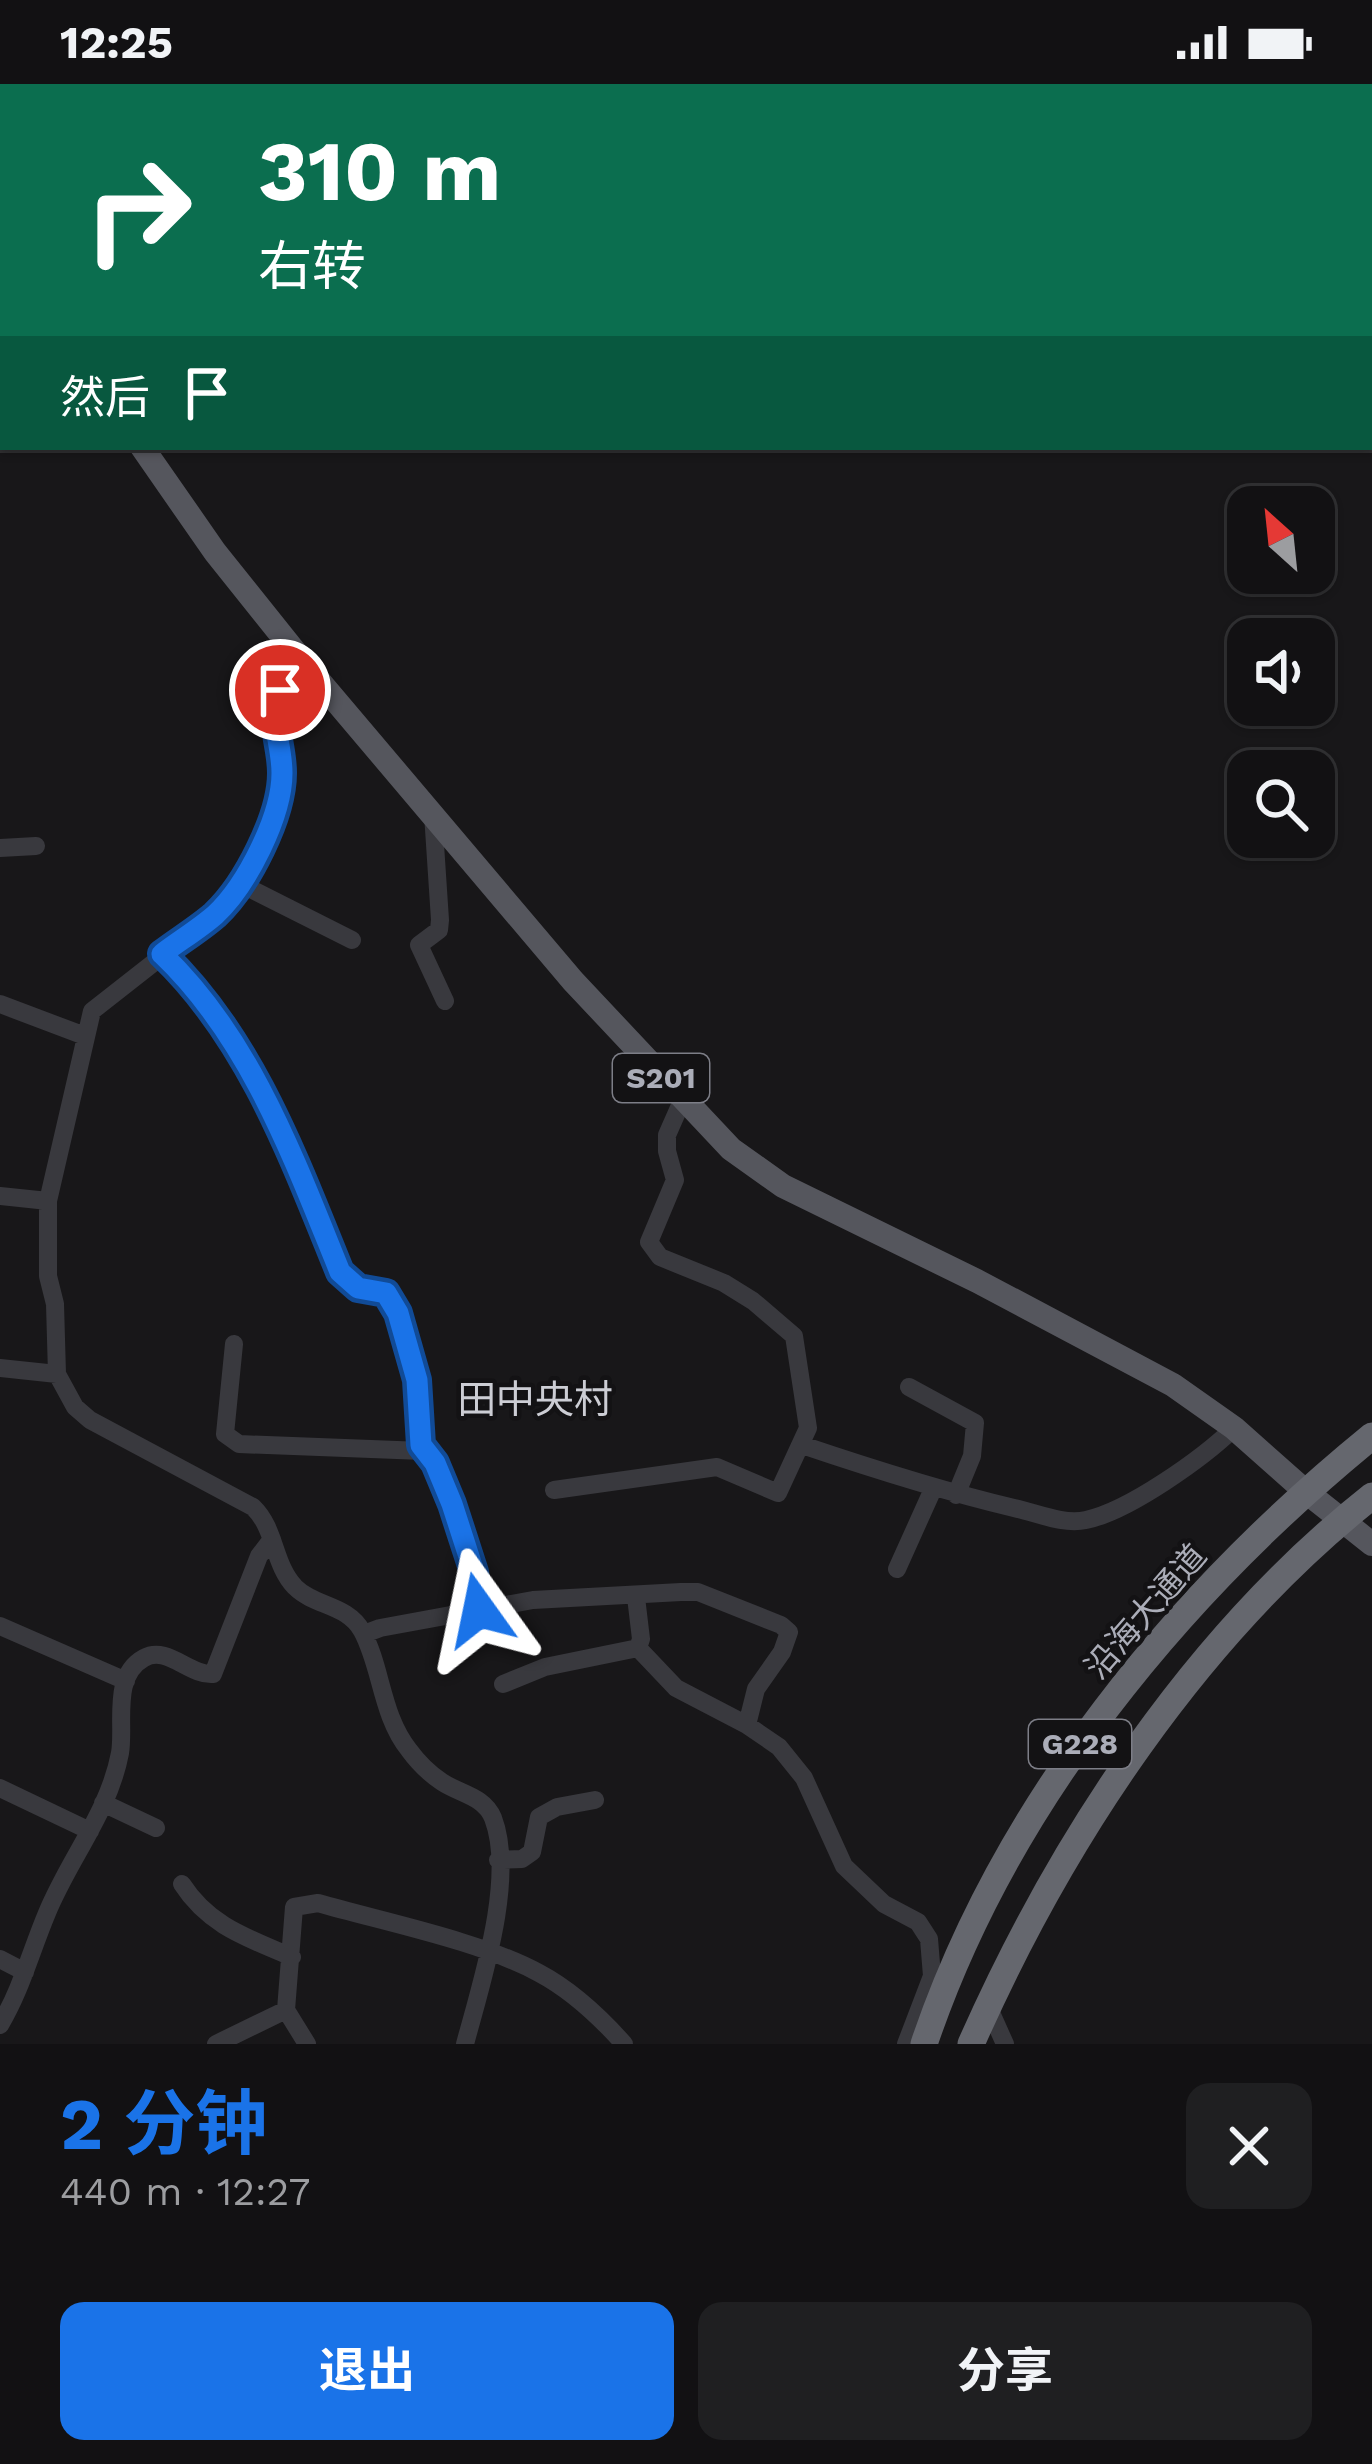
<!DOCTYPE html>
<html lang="zh">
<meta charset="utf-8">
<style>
:root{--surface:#121113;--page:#1f1f21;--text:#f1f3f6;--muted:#9c9da0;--line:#313133;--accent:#1a73e8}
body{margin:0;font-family:"Work Sans","Noto Sans SC",sans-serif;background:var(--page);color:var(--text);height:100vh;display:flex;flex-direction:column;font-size:45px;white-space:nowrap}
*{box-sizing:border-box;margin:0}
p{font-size:39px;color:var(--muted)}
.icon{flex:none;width:66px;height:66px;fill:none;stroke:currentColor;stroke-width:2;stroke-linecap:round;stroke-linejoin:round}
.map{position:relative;height:1960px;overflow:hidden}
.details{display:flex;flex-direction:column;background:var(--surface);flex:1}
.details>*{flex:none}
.banner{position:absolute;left:0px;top:0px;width:1374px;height:366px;box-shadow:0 3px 9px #0004,0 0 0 3px var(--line);background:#0b6e4f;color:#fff;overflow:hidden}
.needle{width:78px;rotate:333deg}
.fabs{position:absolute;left:1227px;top:402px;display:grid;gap:24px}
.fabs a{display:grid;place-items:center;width:108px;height:108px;border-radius:24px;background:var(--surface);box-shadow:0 3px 9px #0004,0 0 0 3px var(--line);font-size:60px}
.pin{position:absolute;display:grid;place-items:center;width:102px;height:102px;color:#fff;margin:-51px;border:6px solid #fff;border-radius:50%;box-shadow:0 3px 12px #0007}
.me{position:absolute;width:132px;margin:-66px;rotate:348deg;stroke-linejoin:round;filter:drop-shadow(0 0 9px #0008)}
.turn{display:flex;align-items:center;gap:42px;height:252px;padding:0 60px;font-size:54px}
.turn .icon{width:156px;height:156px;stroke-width:2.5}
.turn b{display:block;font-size:84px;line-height:102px}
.then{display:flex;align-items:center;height:114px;padding:0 60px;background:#0003;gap:24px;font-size:45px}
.round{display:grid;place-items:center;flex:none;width:126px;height:126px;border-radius:24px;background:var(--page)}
.summary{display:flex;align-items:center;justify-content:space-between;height:204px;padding:0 60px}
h1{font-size:72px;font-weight:700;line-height:90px;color:var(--accent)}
.primary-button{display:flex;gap:24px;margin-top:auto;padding:24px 60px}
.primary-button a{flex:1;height:138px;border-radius:24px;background:var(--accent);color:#fff;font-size:48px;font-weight:700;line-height:138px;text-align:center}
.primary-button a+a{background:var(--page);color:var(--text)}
.status{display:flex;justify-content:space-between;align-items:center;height:84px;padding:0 60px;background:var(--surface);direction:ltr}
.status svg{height:33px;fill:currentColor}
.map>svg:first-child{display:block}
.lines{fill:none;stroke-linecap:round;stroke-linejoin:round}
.minor{stroke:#39393e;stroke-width:18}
.major{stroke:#55565d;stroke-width:24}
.highway{stroke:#65676e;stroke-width:27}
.route-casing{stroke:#114b97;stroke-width:30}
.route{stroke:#1a73e8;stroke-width:21}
.labels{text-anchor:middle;stroke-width:9;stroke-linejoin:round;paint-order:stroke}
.shield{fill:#131214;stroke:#7d7e87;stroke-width:3}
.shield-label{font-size:30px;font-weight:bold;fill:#abadb8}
.street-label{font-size:33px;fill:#abadb8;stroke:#131214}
.quarter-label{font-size:39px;fill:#cccdd4;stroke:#131214}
</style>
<div class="status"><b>12:25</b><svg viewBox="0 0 49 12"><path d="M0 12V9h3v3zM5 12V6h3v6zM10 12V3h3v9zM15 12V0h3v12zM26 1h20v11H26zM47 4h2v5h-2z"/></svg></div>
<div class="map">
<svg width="1372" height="1960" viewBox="0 0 1372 1960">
<rect width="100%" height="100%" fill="#181719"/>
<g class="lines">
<!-- minor -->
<path class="minor" d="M 16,3 L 18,0
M 95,3 L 95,0
M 0,33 L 3,28
M 303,578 L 280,606 L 273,623 L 282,689 L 280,712 L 256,773 L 217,829 L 92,927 L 48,1117 L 48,1192 L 55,1220 L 57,1290 L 75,1323 L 90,1336 L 253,1423 C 276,1445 273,1480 295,1503 C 315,1523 347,1520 362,1547 C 382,1584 381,1631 409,1666 C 417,1677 430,1690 442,1698 C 460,1710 484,1712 493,1734 C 516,1794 481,1900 465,1960
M 433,730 L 440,836 L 439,846 L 419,861 L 445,917
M 0,764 L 36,762
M 239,799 L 352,856
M 162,870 C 252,955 294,1075 341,1188 L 358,1204 L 385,1209 L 397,1229 L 417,1296 L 421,1361 L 435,1379 L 451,1420 L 474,1488 L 479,1526
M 0,920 L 85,952
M 0,1112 L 48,1117
M 234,1260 L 225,1350 L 239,1360 L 423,1367
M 0,1284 L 57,1290
M 909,1303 L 975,1339 L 972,1372 L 956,1411
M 802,1361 C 873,1385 942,1407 1014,1424 C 1037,1429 1063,1441 1086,1436 C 1129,1427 1203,1374 1234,1344
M 554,1406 L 717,1383 L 778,1409 L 808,1344 L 794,1252 L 753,1217 L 724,1199 L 660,1173 L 649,1158 L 675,1096 L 667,1067 L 667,1051 L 682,1017
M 897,1485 L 933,1405
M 636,1513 L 641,1555 L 638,1564
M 0,1542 L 126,1597
M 364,1550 L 380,1544 L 533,1516 L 681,1508 L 698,1508 L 781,1541 L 789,1548 L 782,1568 L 756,1605 L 747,1641
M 503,1600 L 545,1583 L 638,1564 L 676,1604 L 747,1641 L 779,1663 L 804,1694 L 844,1782 L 884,1820 L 918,1838 L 929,1855 L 932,1892 L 906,1960
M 0,1704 L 90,1747
M 103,1719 L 156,1744
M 498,1776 L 522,1775 L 532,1768 L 539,1733 L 557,1723 L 595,1716
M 182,1800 C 209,1842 248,1854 292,1873
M 0,1875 L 25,1888
M 988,1922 L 1005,1960
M 286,1926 L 307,1960
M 0,1941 C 21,1906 31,1867 47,1829 C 69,1775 109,1728 120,1669 C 125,1641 111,1592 144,1574 C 167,1561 190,1592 213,1590 L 259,1472 L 272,1455
M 216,1960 L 286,1926 L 294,1823 L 318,1819 C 384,1838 480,1857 539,1889 C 571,1906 600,1933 624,1960"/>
<!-- major -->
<path class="major" d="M 0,54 L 3,61
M 142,363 L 215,468 L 303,578 L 573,897 L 731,1065 L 783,1102 L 977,1197 L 1173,1301 L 1234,1344 L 1305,1407 L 1372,1460"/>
<!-- highway -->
<path class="highway" d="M 924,1960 C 1005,1720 1177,1511 1372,1352
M 971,1960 C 1061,1756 1196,1551 1372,1412"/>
</g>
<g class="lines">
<defs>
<path id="route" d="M 280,606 C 268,636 282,658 282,689 C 282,732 247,801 215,831 C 199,845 179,857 162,870 C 251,955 294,1075 340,1188 L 358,1204 L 386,1209 L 398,1229 L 417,1296 L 421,1361 L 435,1379 L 452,1420 L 474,1488 L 479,1526"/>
</defs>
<!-- route casing -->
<use href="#route" class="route-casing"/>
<!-- route -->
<use href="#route" class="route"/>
</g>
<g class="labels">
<!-- shield labels -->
<g class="shield">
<rect x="613" y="970" width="96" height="48" rx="9"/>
<rect x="1029" y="1636" width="102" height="48" rx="9"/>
</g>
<g class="shield-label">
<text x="661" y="1004">S201</text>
<text x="1080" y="1670">G228</text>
</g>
<!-- street labels -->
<g class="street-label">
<text transform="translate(1145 1527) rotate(-49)" y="12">沿海大通道</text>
</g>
<!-- quarter labels -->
<g class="quarter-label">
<text x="535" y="1329">田中央村</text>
</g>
</g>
</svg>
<div class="fabs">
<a><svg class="needle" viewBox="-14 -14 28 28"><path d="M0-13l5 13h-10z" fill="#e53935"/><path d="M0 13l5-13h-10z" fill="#9c9da0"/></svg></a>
<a><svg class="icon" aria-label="sound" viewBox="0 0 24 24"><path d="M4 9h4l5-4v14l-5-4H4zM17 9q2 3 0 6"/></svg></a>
<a><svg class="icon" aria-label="search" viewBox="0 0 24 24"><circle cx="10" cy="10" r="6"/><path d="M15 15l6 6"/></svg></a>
</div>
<div class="pin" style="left:280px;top:606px;background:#d93025"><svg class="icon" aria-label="arrive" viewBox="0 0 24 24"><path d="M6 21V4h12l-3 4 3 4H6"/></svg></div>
<svg class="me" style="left:479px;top:1526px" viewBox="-20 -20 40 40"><path d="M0-17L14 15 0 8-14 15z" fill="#1a73e8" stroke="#fff" stroke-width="4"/></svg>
<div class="banner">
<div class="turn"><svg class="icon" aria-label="right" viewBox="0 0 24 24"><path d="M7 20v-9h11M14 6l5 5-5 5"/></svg><div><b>310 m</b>右转</div></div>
<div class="then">然后<svg class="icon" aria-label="arrive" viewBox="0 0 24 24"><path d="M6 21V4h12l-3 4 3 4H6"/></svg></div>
</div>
</div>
<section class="details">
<div class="summary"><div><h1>2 分钟</h1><p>440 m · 12:27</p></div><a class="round"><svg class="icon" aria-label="close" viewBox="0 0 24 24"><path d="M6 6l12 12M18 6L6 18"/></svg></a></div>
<div class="primary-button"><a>退出</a><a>分享</a></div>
</section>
